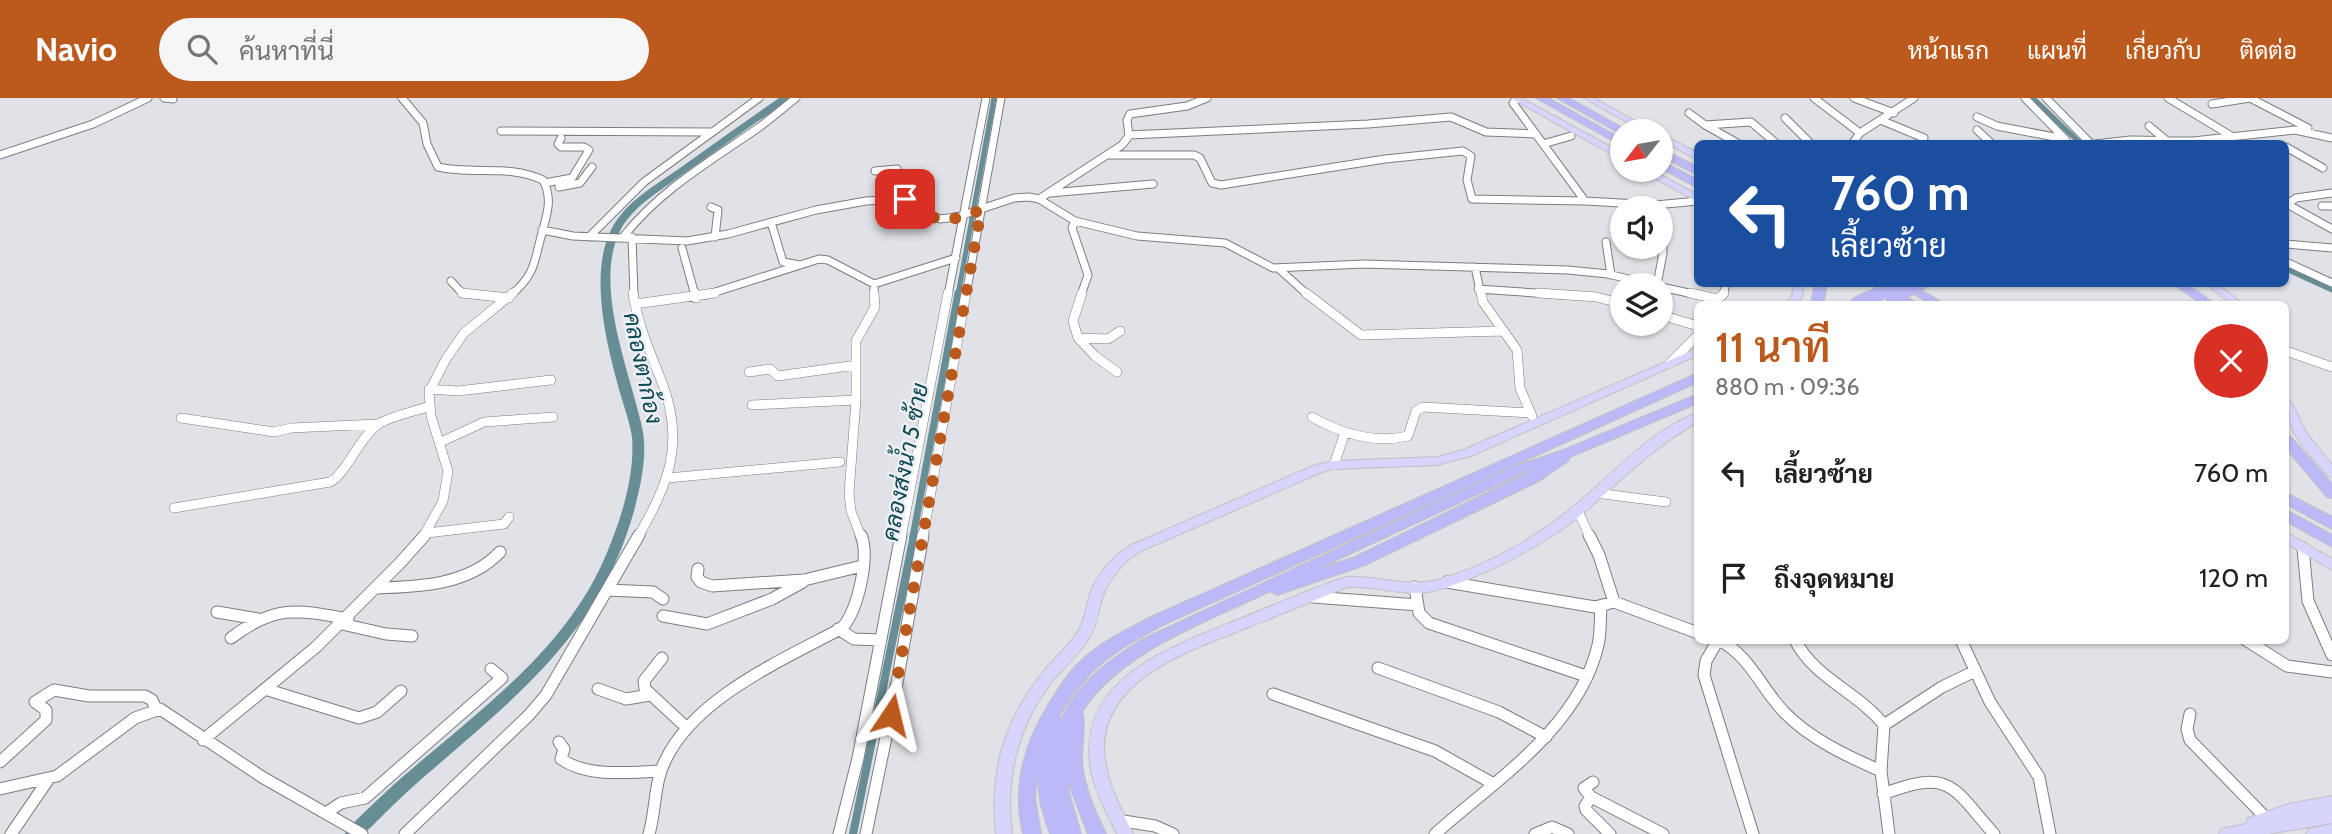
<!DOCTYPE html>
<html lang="th">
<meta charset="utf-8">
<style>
:root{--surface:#fff;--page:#f6f6f6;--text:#202124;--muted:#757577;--accent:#bc5a1d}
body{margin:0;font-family:Cabin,Sarabun,sans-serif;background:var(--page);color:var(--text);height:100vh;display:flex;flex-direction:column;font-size:26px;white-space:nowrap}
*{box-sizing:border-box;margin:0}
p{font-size:23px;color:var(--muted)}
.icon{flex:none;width:38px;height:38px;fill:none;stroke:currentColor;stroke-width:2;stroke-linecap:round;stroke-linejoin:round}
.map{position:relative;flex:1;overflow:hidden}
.panel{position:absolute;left:1694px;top:203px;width:595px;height:343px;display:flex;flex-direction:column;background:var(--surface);border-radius:10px;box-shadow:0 2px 5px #0004}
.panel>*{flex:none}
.guide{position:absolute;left:1694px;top:42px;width:595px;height:147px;border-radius:10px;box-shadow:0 2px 5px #0004;background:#1a4fa0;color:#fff;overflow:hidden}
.needle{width:46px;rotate:239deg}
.tools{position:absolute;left:1610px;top:21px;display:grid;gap:14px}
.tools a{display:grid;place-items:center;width:63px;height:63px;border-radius:50%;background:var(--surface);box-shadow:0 2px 5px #0004;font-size:35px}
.pin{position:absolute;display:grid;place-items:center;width:60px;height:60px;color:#fff;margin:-30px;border-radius:14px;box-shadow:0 4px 10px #0006}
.me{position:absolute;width:77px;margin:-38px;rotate:10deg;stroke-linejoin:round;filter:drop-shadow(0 0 5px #0008)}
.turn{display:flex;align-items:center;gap:24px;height:147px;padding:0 21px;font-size:32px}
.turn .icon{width:91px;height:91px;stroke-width:2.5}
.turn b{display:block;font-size:49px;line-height:60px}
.round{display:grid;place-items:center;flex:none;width:74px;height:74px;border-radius:37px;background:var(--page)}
.summary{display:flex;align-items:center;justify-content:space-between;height:119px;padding:0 21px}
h1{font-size:42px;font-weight:600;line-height:52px;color:var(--accent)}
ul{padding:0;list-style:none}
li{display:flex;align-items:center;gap:21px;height:105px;padding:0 21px}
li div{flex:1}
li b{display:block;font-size:26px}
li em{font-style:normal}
header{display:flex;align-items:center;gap:42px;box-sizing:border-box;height:98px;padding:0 35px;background:var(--accent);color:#fff}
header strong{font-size:33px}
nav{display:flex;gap:38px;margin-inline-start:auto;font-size:24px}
.search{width:490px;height:63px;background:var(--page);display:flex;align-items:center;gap:18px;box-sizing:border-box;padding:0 24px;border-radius:38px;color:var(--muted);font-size:26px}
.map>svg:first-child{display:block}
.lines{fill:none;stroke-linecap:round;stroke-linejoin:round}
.canal-far2{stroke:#688e95;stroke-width:5}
.canal-far1{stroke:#688e95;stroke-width:7}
.canal{stroke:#688e95;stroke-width:8}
.river{fill:#688e95;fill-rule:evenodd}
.minor-far2-casing{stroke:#7c7d81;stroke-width:9}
.minor-far1-casing{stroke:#7c7d81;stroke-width:10}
.minor-casing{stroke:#7c7d81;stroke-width:13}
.major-casing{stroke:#c0c1c1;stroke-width:2}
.highway-casing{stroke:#c0c1c1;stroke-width:2}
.minor-far2{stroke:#fff;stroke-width:7}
.minor-far1{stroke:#fff;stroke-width:9}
.minor{stroke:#fff;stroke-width:11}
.major{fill:#d7d5fb;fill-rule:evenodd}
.highway{fill:#bcb9f9;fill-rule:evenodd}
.highway-bridge-far1-casing{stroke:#c0c1c1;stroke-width:12;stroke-linecap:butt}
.highway-bridge-casing{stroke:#c0c1c1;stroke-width:15;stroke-linecap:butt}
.highway-bridge-far1{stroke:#bcb9f9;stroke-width:10}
.highway-bridge{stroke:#bcb9f9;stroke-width:13}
.route{stroke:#bc5a1d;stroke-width:12;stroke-dasharray:0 21.6}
.labels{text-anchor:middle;stroke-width:5;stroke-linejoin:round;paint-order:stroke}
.water-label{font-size:23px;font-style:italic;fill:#0b4850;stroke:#eeeff4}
</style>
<header>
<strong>Navio</strong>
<div class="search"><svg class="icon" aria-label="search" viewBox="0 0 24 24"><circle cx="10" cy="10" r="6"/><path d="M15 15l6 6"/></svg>ค้นหาที่นี่</div>
<nav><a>หน้าแรก</a><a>แผนที่</a><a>เกี่ยวกับ</a><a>ติดต่อ</a></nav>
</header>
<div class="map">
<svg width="2332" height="736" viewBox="0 0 2332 736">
<rect width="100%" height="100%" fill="#e1e2e7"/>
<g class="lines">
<!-- canal-far2 -->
<path class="canal-far2" d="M 2033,0 L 2081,46
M 2286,171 L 2332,192
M 958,197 L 994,0"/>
<!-- canal-far1 -->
<path class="canal-far1" d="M 913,439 L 958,195"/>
<!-- canal -->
<path class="canal" d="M 853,736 L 914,437"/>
<!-- river -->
<path class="river" d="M 779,0 L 789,0 C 778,11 764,19 751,28 C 725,46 699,65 673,83 C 654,97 631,111 620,133 C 593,188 630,274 642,329 C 648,356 641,386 634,413 C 600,535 516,599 425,678 C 404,696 384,716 364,736 L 345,736 L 347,731 C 369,710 390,689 413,670 C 487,606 571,546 608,452 C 622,418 635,377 632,339 C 630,325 625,312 621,298 C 607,248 584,164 619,119 C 635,98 659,85 680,70 C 713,46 746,23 779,0 Z"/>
<defs>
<path id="minor-far2" d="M 164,0 L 173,1
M 402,0 L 423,25 L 427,46 L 438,69 C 473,77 509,66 543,82 C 553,101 547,116 542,135 C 534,163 536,176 511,197
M 1814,0 L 1860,35
M 1854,0 L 1894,15
M 2025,0 L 2066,42
M 2046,0 L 2091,46
M 2168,0 L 2233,39
M 2250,0 L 2308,30
M 1517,1 L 1513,5 L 1585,103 L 1655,107 L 1698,103
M 2212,6 L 2250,0
M 1689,15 L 1705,27
M 1977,19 L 1997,28 L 2065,41
M 1785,20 L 1811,46
M 1883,23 L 1924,40
M 2149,28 L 2167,43
M 1977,32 L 1992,46
M 501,33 L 711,34
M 1129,37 L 1368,26 L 1451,19 L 1486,34 L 1536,36
M 1543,46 L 1571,38
M 1739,46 L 1705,27 L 1751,24 L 1777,46
M 1852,46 L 1860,35 L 1914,0
M 2095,46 L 2130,42 L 2193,43 L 2295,32 L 2332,40
M 2286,49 L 2323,70
M 0,57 L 93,26 L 148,0
M 1109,57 L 1194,57 L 1200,60 L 1212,85 L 1221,87 L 1385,61 L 1463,53 L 1471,58 L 1467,82 L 1472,101 L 1585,103
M 875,73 L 897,71 L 895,101
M 545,85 L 572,80 L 589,52 L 584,49 L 561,49 L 558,46 L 561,40
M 559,89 L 580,85 L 592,69
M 1050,95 L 1153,86
M 2332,95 L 2296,100 L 2287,106 L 2332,131
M 1039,101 L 1122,47 L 1129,38 L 1127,22 L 1130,16 L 1187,8 L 1207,0
M 2322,108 L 2332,108
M 711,109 L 718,112 L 715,139
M 1075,123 L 1072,130 L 1088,177 L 1081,197
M 771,124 L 783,164 L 800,167
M 542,132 L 573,138 L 687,143 L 728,136 L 816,112 L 866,103 L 905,101 L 917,105 L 928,116 L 940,121 L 957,119 L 1014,100 L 1029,99 L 1039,101 L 1075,123 L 1137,138 L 1225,145 L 1273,170 L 1364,166 L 1568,172 L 1608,176 L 1653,187
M 589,139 L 644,84 L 759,0
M 623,139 C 660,92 709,64 758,30 C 771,21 783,10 796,0
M 632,139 L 634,197
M 1606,144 L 1611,177
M 2286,146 L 2332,150
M 682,150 L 695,197
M 2286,164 L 2332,185
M 1475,169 L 1481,197
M 1279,171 L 1308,197
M 451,183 L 462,195 L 479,197
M 1657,187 L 1663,155 L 1663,133
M 1661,189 L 1698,197
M 1478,191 L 1564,197
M 706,197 L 819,161 L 828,162 L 874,186
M 874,197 L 874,186 L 956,160
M 948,197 L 986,0
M 966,197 L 1001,0
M 1723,197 L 1726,186"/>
<path id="minor-far1" d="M 462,195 L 509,200
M 633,195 C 638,228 651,256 663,287 C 685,347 668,386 638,439
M 695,195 L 696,200
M 1082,195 L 1073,223 L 1078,240 L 1108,241 L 1120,233
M 1306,195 L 1361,237 L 1504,233
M 1481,195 L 1483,204 L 1517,252 L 1520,290 L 1532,318
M 1538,195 L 1597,199 L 1622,206
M 1690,195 L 1718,201 L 1724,195
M 635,206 L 715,195
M 1661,217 L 1698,228
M 1079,241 L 1095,258 L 1117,274
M 2286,253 L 2332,269
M 1670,265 L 1698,237
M 749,274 L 770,271 L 778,278 L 856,267
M 429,291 L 458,293 L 551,282
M 752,307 L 856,302
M 1312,319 C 1342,336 1374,346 1408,338 L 1416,313 L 1423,309 L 1530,315
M 181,320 L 274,334 L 291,330 L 378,326
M 443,343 L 484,324 L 553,319
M 1334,367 L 1345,334
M 668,380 L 840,364
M 1596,395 L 1666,404
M 174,410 L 330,384 C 345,378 361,336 380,325 C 393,318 412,314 427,309
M 1577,411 L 1590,439
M 427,435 L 504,426 L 509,419
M 423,439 L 443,403 L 448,373 L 431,318 L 429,294 L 446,261 L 464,235 L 513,195
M 861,439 L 851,413 L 849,395 L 856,302 L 856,243 L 875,209 L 874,195
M 901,439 L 948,195
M 923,439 L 966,195"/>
<path id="minor" d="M 1589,437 L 1599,457 L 1614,504
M 2303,450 L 2308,503 L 2332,557
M 698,471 L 697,479 L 701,484 L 712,488 L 804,482 L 862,468
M 1447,484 L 1595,509 L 1614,504 L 1698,535
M 1415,489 L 1419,515 L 1429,525 L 1586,578
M 376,490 C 419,489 469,487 500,454
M 607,492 L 653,494 L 663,501
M 1313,499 L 1418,507
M 217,514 L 258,521
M 663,518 L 707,526 L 772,501 L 803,484
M 342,526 L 386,536 L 412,538
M 838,531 L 854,541 L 881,542
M 231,540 C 274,507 297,511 348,521
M 1718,542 L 1706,563 L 1704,577 L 1753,736
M 1719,542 C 1750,558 1761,590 1784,614 C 1810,641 1847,658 1881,673
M 1795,542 C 1815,581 1858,594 1884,627 L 1881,673 L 1889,736
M 1961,542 L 1990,604 L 2039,679 L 2050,736
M 2246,542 L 2287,568 L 2332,574
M 662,560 L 644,583 L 645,591 L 687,630
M 1378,570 L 1499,614 L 1546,639
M 598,591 L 626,601 L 650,597
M 268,592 L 359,620 L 377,614 L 401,593
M 1273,596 L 1435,653 L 1492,685
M 2190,616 L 2187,631 L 2190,642 L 2267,721
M 1884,627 L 1942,589 L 1973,574
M 203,642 L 316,549 L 400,465 L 425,437
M 559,644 L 564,651 L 561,661 C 588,680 630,674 661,673
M 0,664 L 46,622 L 46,612 L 35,604 L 54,592 L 89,598 L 145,598 L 152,602 L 156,611
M 1593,684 L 1584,690 L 1591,699 L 1663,736
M 0,691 L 57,678 L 135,620 L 160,611 L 262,679 L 362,736
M 1883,696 C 1952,670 1952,689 1994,736
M 1591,699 L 1585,708 L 1586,712 L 1610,736
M 326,715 L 341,705 L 365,700 L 502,580 L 491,571
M 1117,722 L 1155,728 L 1173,736
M 11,736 L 48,682
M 405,736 L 529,617 L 546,597 L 639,437
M 649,736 C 656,712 654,685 665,663 C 695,599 783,562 842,530 C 858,512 870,459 861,437
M 839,736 L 858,660 L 901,437
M 866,736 L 895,596 L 923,437
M 1435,736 C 1494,683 1579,630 1598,547 C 1601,535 1600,521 1601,509
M 1535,736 L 1552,729 L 1568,736"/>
<path id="major" d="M 1511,0 L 1521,0 L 1622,55 L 1622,62 Z
M 1584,0 L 1594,0 L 1653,33 L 1643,33 Z
M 1661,36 L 1698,55 L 1698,62 L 1661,42 Z
M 1640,72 L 1651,72 L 1698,97 L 1698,104 Z
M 1794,186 L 1804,186 L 1802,199 L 1796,206 L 1786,206 L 1792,198 Z
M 2206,186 L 2217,186 L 2243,206 L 2232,206 Z
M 1698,250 L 1698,257 L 1471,358 L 1437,367 L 1334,371 L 1322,374 L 1139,454 C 1120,467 1107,483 1101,504 C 1098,517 1096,529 1089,540 C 1079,557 1063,569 1051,585 C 1017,630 1005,680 1012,736 L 996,736 C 989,674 1004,623 1043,574 C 1054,560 1069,549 1078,533 C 1084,524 1085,513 1088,503 C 1094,479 1110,461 1129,448 L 1315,367 L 1334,363 L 1437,359 L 1463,352 Z
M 2286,301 L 2292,305 L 2307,336 L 2332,367 L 2332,379 L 2328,378 C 2310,356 2283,331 2286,301 Z
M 1698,315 L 1698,324 C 1651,350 1616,388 1576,421 C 1548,443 1516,460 1483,475 C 1466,482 1447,491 1427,494 C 1401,498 1374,487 1347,489 C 1315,502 1282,516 1249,529 C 1195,551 1103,579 1104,651 C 1105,682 1120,709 1133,736 L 1117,736 C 1108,717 1097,698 1092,677 C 1072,587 1160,553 1227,526 C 1266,511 1306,492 1346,479 C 1376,477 1407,490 1437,482 C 1491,467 1544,435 1586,398 C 1619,369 1655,330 1698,315 Z
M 2286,434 L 2332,461 L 2332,472 L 2286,445 Z
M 2332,698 L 2332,725 L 2268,736 L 2219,736 L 2221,731 L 2246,726 L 2248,720 L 2289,706 Z
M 2332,726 L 2332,736 L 2306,736 L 2308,731 Z"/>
<path id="highway" d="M 1536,0 L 1548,0 L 1622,41 L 1622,48 Z
M 1557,0 L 1569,0 L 1628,33 L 1619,35 Z
M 1661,51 L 1698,69 L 1698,77 L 1661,58 Z
M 1661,63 L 1698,82 L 1698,90 L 1661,70 Z
M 1815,186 L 1827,186 L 1823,206 L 1811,206 Z
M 1870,186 L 1884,186 L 1919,206 L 1905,206 Z
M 1896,186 L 1910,186 L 1945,206 L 1931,206 Z
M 2174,186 L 2187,186 L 2215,206 L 2202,206 Z
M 1698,275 L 1698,284 L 1163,527 C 1112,555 1090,567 1059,618 L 1061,621 C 1080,583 1108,562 1143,541 L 1513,369 L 1566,351 L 1698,296 L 1698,305 L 1570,359 L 1568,363 L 1539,383 L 1365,467 L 1277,497 L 1270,493 C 1209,523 1119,554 1082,614 C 1087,624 1081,650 1082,663 C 1084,689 1095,713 1106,736 L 1088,736 L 1068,684 L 1068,691 L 1081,736 L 1050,736 L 1041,708 L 1037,678 L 1035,700 L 1041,736 L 1023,736 C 1012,687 1024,646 1050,604 C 1060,589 1069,573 1083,561 C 1103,543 1128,531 1151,519 ZM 1538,370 L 1355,459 L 1313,473 L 1523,375 Z
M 2286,337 L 2291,339 L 2332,386 L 2332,400 L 2327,399 L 2286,350 Z
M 2286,395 L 2332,419 L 2332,431 L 2286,406 Z
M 2286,412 L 2332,437 L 2332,449 L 2286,423 Z"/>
</defs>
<!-- minor-far2 casing -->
<use href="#minor-far2" class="minor-far2-casing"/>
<!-- minor-far1 casing -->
<use href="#minor-far1" class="minor-far1-casing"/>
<!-- minor casing -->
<use href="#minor" class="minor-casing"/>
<!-- major casing -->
<use href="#major" class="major-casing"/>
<!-- highway casing -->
<use href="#highway" class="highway-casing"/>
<!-- minor-far2 -->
<use href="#minor-far2" class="minor-far2"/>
<!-- minor-far1 -->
<use href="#minor-far1" class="minor-far1"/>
<!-- minor -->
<use href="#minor" class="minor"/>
<!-- major -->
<use href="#major" class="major"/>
<!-- highway -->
<use href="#highway" class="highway"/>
<defs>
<path id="highway-bridge-far1" d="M 1877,197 L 1902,186
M 1899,197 L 1923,186"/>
<path id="highway-bridge" d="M 1892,200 L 1903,195
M 1856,206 L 1881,195"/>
</defs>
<!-- highway-bridge-far1 casing -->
<use href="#highway-bridge-far1" class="highway-bridge-far1-casing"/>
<!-- highway-bridge casing -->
<use href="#highway-bridge" class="highway-bridge-casing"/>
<!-- highway-bridge-far1 -->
<use href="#highway-bridge-far1" class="highway-bridge-far1"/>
<!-- highway-bridge -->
<use href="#highway-bridge" class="highway-bridge"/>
</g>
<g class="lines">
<!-- route -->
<path class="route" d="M 891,617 L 981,112 C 966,118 942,127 927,116 C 919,109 916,104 905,101"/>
</g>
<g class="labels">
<!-- water labels -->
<g class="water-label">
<text transform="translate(643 270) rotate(78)" y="8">คลองตาก้อง</text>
<text transform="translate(905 364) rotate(-79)" y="8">คลองส่งน้ำ 5 ซ้าย</text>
</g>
</g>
</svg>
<div class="tools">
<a><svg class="needle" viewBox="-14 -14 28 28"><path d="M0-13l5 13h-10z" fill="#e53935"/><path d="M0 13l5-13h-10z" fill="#757577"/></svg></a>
<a><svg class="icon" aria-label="sound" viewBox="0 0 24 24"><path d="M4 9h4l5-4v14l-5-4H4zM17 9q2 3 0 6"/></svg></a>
<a><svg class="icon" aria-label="layers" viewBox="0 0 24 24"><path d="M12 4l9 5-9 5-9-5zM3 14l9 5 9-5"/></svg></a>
</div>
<div class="pin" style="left:905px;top:101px;background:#d93025"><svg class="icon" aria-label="arrive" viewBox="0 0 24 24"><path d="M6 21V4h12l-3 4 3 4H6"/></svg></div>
<svg class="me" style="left:891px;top:617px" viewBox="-20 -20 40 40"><path d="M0-17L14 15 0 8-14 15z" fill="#bc5a1d" stroke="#fff" stroke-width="4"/></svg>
<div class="guide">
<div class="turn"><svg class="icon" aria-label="left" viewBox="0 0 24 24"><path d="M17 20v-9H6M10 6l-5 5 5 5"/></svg><div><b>760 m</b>เลี้ยวซ้าย</div></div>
</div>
<section class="panel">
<div class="summary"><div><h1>11 นาที</h1><p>880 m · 09:36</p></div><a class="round" style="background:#d93025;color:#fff"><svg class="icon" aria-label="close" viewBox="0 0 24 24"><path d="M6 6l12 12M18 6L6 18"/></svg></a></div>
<ul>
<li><svg class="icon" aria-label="left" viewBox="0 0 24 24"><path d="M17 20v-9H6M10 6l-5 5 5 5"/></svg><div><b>เลี้ยวซ้าย</b></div><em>760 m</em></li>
<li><svg class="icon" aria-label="arrive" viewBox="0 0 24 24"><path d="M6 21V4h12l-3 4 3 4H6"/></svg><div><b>ถึงจุดหมาย</b></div><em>120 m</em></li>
</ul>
</section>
</div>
